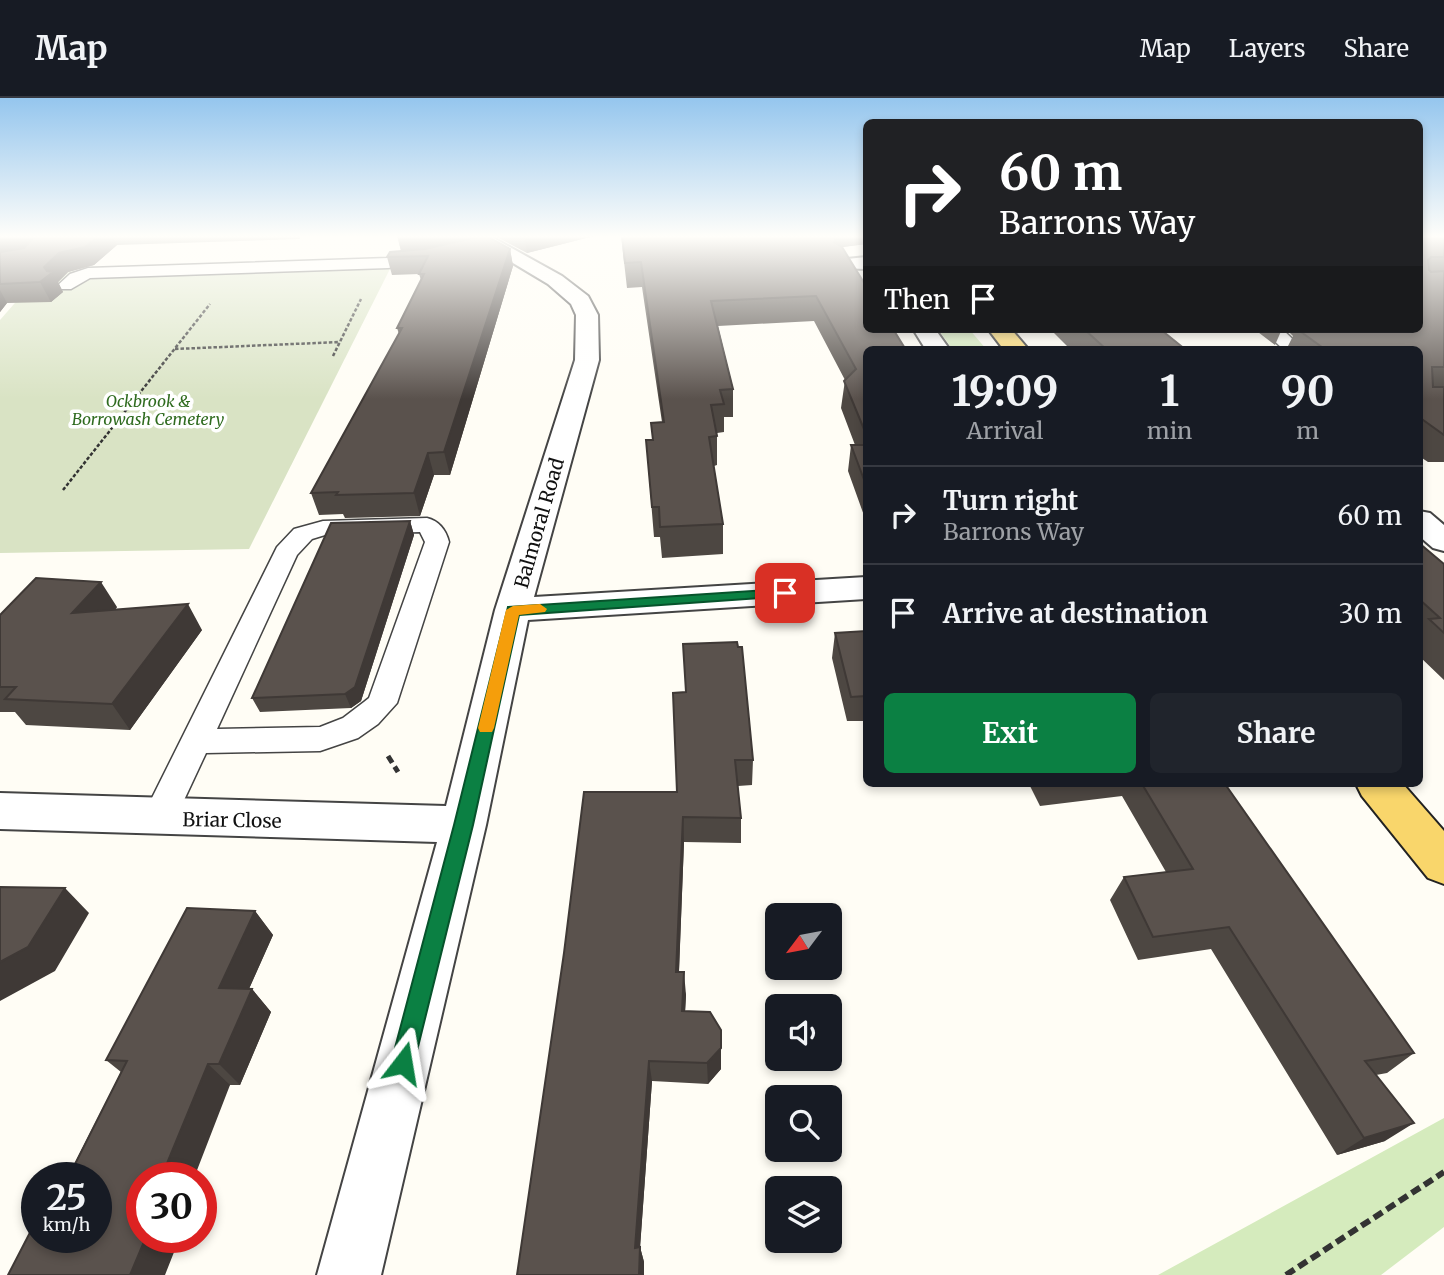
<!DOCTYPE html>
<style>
:root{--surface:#171b24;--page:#20242c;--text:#f1f3f6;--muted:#9ea1a6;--line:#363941;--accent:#0b8043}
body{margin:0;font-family:Merriweather,serif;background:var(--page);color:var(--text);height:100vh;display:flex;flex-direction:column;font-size:26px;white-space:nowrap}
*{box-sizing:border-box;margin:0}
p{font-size:23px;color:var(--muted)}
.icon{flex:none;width:38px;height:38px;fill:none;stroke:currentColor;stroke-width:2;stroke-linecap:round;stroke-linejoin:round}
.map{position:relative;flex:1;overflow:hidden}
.details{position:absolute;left:863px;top:248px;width:560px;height:441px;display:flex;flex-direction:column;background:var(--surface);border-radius:10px;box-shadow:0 4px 10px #0003}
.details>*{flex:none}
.guide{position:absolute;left:863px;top:21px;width:560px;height:214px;border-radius:10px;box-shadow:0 4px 10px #0003;background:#202124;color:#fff;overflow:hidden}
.needle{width:46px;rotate:238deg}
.buttons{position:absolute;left:765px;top:805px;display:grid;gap:14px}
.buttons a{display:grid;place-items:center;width:77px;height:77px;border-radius:10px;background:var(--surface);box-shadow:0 4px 10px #0003;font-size:35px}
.speed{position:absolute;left:21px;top:1064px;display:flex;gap:14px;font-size:35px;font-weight:700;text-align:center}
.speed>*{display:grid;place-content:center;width:91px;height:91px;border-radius:50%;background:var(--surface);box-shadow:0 4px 10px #0003;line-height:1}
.speed small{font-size:18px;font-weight:400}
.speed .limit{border:10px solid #d22;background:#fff;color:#111}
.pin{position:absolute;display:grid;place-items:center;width:60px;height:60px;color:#fff;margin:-30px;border-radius:14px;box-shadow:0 4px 10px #0006}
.me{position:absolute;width:77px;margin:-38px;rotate:14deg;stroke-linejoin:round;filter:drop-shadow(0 0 5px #0008)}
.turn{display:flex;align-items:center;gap:24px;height:147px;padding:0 21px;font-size:32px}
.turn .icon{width:91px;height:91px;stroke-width:2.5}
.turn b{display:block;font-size:49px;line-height:60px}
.then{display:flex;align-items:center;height:66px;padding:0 21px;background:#0003;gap:14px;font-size:26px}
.eta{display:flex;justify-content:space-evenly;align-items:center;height:119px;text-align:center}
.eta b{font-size:42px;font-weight:700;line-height:49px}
.primary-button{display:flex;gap:14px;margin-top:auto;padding:14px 21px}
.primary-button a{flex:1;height:80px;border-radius:10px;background:var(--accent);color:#fff;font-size:28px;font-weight:700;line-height:80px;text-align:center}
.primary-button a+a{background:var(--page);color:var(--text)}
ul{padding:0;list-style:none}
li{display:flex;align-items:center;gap:21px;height:98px;padding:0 21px;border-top:2px solid var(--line)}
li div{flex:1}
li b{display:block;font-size:26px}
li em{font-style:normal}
header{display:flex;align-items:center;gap:42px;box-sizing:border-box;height:98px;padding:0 35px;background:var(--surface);border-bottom:2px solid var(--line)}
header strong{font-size:33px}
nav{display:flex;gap:38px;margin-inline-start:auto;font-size:24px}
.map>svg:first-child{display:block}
.green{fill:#d5ebbd}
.cemetery{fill:#d9e3c4}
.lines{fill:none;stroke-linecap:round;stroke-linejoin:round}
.service-casing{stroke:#444;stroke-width:3}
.minor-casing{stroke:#444;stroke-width:4}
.primary-casing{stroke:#222;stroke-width:4}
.path-far2{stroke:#333;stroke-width:2.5;stroke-dasharray:3.5 2;stroke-linecap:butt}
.path-far1{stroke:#333;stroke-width:5;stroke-dasharray:8 4.5;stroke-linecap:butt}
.path{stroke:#333;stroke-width:6;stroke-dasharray:10 5;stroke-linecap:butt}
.service{fill:#fff;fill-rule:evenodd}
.minor{fill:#fff;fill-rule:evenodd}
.primary{fill:#f9d66b;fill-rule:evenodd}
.wall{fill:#4d4742}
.shaded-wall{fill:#3f3936}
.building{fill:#5a524d;stroke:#3f3936;stroke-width:2}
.route{fill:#0b8043;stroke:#07532c;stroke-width:2}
.slow{fill:#f59e0b}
.labels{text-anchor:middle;stroke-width:7;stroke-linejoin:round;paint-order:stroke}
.far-park-label{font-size:16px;font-style:italic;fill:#2f6b1f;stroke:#fff}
.street-label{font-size:19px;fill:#111;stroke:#fff}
</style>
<header>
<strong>Map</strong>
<nav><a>Map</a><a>Layers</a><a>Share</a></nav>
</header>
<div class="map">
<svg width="1444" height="1177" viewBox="0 0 1444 1177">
<rect width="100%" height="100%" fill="#fffdf5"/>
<!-- green -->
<path class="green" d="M 938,231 L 969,231 L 987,252 L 953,252 Z
M 1444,1020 L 1444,1129 L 1381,1177 L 1158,1177 Z"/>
<!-- cemetery -->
<path class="cemetery" d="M 394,163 L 249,451 L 0,455 L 0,222 L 42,174 Z"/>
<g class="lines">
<defs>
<path id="service" d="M 427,156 L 432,158 L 435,161 L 432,164 L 388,170 L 90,180 L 71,191 L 59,191 L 57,188 L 70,176 L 88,170 L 388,160 Z
M 1262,231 L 1282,231 L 1304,252 L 1284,252 Z
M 427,420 C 439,423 446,432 449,444 L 397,605 L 378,626 L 358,640 L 320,653 L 206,655 L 171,730 L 159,734 L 147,730 L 142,720 L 277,449 L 294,431 L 323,423 ZM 420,434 L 425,444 L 369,600 L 364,604 L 343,620 L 320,629 L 217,631 L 297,457 L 312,441 L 325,437 Z"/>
<path id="minor" d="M 466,137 L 488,137 L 562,178 L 588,198 L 598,217 L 599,262 L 534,499 L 866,479 L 866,501 L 528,522 L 486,727 L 381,1177 L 317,1177 L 437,744 L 0,731 L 0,695 L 446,708 L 495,512 L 575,262 L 576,217 L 571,206 L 548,186 Z
M 866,159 L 866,171 L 837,170 L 834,166 L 837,162 Z
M 913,231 L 935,231 L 950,252 L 926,252 Z
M 1419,413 L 1430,415 L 1444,427 L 1444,453 L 1433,450 L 1419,438 Z"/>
<path id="primary" d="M 988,231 L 1011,231 L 1029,252 L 1004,252 Z
M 1356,686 L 1403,686 L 1444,733 L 1444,786 L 1428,780 L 1362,698 Z"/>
</defs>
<!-- service casing -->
<use href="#service" class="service-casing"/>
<!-- minor casing -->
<use href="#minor" class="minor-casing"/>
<!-- primary casing -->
<use href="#primary" class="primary-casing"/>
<!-- path-far2 -->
<path class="path-far2" d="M 175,251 L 340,244
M 333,258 L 361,201
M 63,392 L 210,206"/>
<!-- path-far1 -->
<path class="path-far1" d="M 388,658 L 398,674"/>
<!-- path -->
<path class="path" d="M 1286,1177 L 1444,1074"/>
<!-- service -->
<use href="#service" class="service"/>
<!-- minor -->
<use href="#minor" class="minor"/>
<!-- primary -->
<use href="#primary" class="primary"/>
</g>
<!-- wall -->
<path class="wall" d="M 0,137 L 300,137 L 300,141 L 117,147 L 94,167 L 68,174 L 58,184 L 63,194 L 51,204 L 7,205 L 0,214 Z
M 397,137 L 471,137 L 471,140 L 510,151 L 513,168 L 450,377 L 434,377 L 420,418 L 345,420 L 343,416 L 319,417 L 311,395 L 399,236 L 397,230 L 421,182 L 419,176 L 392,177 L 387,159 L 401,153 Z
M 493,137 L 598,137 L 527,155 Z
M 621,137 L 866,137 L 866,146 L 842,149 L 866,252 L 866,423 L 848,373 L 851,347 L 855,347 L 841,310 L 845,282 L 814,223 L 718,228 L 733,291 L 733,319 L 724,319 L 724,334 L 717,335 L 717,367 L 714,368 L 723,426 L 723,456 L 662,460 L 660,439 L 654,439 L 646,342 L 652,342 L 662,324 L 642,189 L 627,190 Z
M 1419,137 L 1444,137 L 1444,364 L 1428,364 L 1419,358 L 1419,252 L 1286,252 L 1293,238 L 1286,231 L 1419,231 Z
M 1050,231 L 1160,231 L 1186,252 L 1071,252 Z
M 1254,231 L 1282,231 L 1275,247 Z
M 410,423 L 414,437 L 361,603 L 351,610 L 260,614 L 252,600 Z
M 1419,445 L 1444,466 L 1444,582 L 1419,558 Z
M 117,509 L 115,512 L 202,532 L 130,632 L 26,627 L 15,614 L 0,614 L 0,517 Z
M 866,533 L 866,623 L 847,623 L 832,560 L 835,535 Z
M 673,595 L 753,662 L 752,687 L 738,688 L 741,720 L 741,745 L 684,744 L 679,874 L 686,897 L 685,913 L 721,954 L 721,971 L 708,986 L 652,983 L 640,1149 L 644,1164 L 644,1177 L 517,1177 L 677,694 Z
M 1029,686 L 1225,686 L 1414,955 L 1387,975 L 1376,977 L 1385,1043 L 1337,1057 L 1211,851 L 1138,862 L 1110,802 L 1124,779 L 1166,774 L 1122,698 L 1040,708 Z
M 255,813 L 273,837 L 249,891 L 252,891 L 271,914 L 240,987 L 230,987 L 37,1139 L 121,974 L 106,962 Z"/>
<!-- shaded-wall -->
<path class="shaded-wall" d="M 9,137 L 36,137 L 19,155 L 0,159 L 0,138 Z
M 100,137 L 112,137 L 117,147 L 94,167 L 68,174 L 58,184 L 63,194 L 51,204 L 40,184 L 44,169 L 59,155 Z
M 397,137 L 471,137 L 472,144 L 402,156 Z
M 524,137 L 598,137 L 527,155 Z
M 828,137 L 866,137 L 866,146 L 835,150 Z
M 510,151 L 513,168 L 450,377 L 444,354 Z
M 0,192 L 7,205 L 0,214 Z
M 428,355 L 434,377 L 420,418 L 414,395 Z
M 410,423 L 414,437 L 361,603 L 351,610 L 345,596 Z
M 101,484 L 117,509 L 89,540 L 72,515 Z
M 188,506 L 202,532 L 130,632 L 112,606 Z
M 683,719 L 684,744 L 678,897 L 676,874 Z
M 65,790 L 89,815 L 55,873 L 0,903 L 0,864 Z
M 255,813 L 273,837 L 239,913 L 219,890 Z
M 684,874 L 686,897 L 684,935 L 682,913 Z
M 252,891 L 271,914 L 240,987 L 219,966 Z
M 721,932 L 721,971 L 708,986 L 707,965 Z
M 649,963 L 652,983 L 639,1164 L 635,1150 Z
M 208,966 L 230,987 L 194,1080 L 161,1080 Z
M 1414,1025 L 1385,1043 L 1337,1057 L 1364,1040 Z
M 146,1139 L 180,1139 L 165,1177 L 130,1177 Z
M 640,1149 L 644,1164 L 644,1177 L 639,1177 Z"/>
<!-- building -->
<path class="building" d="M 36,137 L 100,137 L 85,149 L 59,155 L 44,169 L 47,173 L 53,174 L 40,184 L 0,186 L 0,154 L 24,150 Z
M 485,137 L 510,151 L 444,354 L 428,355 L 414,395 L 336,397 L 338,394 L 311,395 L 402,230 L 397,230 L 424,176 L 419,176 L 428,158 L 387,159 L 390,154 L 425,151 Z
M 622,137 L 834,137 L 836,139 L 834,144 L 842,149 L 866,188 L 866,231 L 893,231 L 906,252 L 866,252 L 866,336 L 844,283 L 856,271 L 816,198 L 711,203 L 733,291 L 720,292 L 724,306 L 711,307 L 717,338 L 709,339 L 723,426 L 660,429 L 659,409 L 652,409 L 646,342 L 653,342 L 651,325 L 664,324 L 641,164 L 625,165 Z
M 1419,137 L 1444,137 L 1444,159 L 1431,159 L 1428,162 L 1429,172 L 1431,174 L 1444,173 L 1444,269 L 1432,269 L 1433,289 L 1444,289 L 1444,337 L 1419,319 L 1419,252 L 1326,252 L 1297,231 L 1419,231 Z
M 1084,231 L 1160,231 L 1186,252 L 1107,252 Z
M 851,347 L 866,347 L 866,387 Z
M 410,423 L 355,589 L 345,596 L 252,600 L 331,425 Z
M 1419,445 L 1444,466 L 1444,535 L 1429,521 L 1440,520 L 1419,501 Z
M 36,480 L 101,484 L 72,515 L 188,506 L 112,606 L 5,601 L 16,589 L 0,589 L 0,517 Z
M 866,533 L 866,598 L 851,599 L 835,535 Z
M 737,544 L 738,549 L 742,549 L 753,662 L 735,662 L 741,720 L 683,719 L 676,874 L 684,874 L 682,913 L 710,914 L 721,932 L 721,950 L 707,965 L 649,963 L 635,1150 L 640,1149 L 639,1177 L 517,1177 L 564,855 L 584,694 L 677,694 L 673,595 L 686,594 L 683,546 Z
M 1142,686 L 1225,686 L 1414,955 L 1365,963 L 1414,1025 L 1364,1040 L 1229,829 L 1153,839 L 1124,779 L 1193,771 Z
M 0,789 L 65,790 L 28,849 L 0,864 Z
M 187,810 L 255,813 L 219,890 L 252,891 L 219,966 L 208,966 L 161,1080 L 142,1080 L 142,1139 L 146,1139 L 130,1177 L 8,1177 L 37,1121 L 37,1139 L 96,1139 L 96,1080 L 68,1080 L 127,963 L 106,962 Z"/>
<!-- sky -->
<linearGradient id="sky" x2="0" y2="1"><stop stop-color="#95c6ee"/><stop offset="0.46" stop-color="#fffefa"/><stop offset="1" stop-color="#fffefa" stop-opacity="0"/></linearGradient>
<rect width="1444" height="301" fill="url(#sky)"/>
<!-- route -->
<path class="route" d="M 785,491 L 792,495 L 790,498 L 519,517 L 473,727 L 414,965 L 411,973 L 403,977 L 395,973 L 391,965 L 454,727 L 508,509 Z"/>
<!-- slow -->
<path class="slow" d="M 540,506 L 547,511 L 545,514 L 519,517 L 494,630 L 492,634 L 480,634 L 478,630 L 506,512 L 513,508 Z"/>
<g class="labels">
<!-- far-park labels -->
<g class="far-park-label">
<text x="148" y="309">Ockbrook &amp;<tspan x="148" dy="18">Borrowash Cemetery</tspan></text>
</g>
<!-- street labels -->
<g class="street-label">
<text transform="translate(539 425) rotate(-74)" y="7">Balmoral Road</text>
<text transform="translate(232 722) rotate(1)" y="7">Briar Close</text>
</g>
</g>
</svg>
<div class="buttons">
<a><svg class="needle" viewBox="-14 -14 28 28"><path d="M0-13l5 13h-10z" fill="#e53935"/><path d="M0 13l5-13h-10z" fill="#9ea1a6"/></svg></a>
<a><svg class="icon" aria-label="sound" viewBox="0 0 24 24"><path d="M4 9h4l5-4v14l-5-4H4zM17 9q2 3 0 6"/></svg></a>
<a><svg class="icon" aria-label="search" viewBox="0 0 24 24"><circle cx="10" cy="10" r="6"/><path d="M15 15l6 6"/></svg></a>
<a><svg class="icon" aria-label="layers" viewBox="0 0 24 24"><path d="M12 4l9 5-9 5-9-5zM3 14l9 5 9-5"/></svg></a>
</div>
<div class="speed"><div>25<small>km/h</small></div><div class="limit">30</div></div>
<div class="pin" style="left:785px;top:495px;background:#d93025"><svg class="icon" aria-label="arrive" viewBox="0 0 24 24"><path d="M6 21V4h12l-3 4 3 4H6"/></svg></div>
<svg class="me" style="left:403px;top:965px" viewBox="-20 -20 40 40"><path d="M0-17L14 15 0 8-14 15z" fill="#0b8043" stroke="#fff" stroke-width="4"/></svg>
<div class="guide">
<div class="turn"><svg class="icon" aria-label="right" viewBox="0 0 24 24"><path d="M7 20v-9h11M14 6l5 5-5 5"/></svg><div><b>60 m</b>Barrons Way</div></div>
<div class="then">Then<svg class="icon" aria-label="arrive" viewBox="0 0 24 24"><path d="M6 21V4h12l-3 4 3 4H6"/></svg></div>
</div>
<section class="details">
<div class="eta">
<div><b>19:09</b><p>Arrival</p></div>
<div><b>1</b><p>min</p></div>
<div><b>90</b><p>m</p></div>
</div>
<ul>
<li><svg class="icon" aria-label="right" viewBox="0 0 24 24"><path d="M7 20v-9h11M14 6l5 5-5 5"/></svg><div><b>Turn right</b><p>Barrons Way</p></div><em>60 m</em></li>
<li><svg class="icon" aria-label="arrive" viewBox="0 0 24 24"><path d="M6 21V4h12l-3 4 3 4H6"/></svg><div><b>Arrive at destination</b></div><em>30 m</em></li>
</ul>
<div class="primary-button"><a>Exit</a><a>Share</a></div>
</section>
</div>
